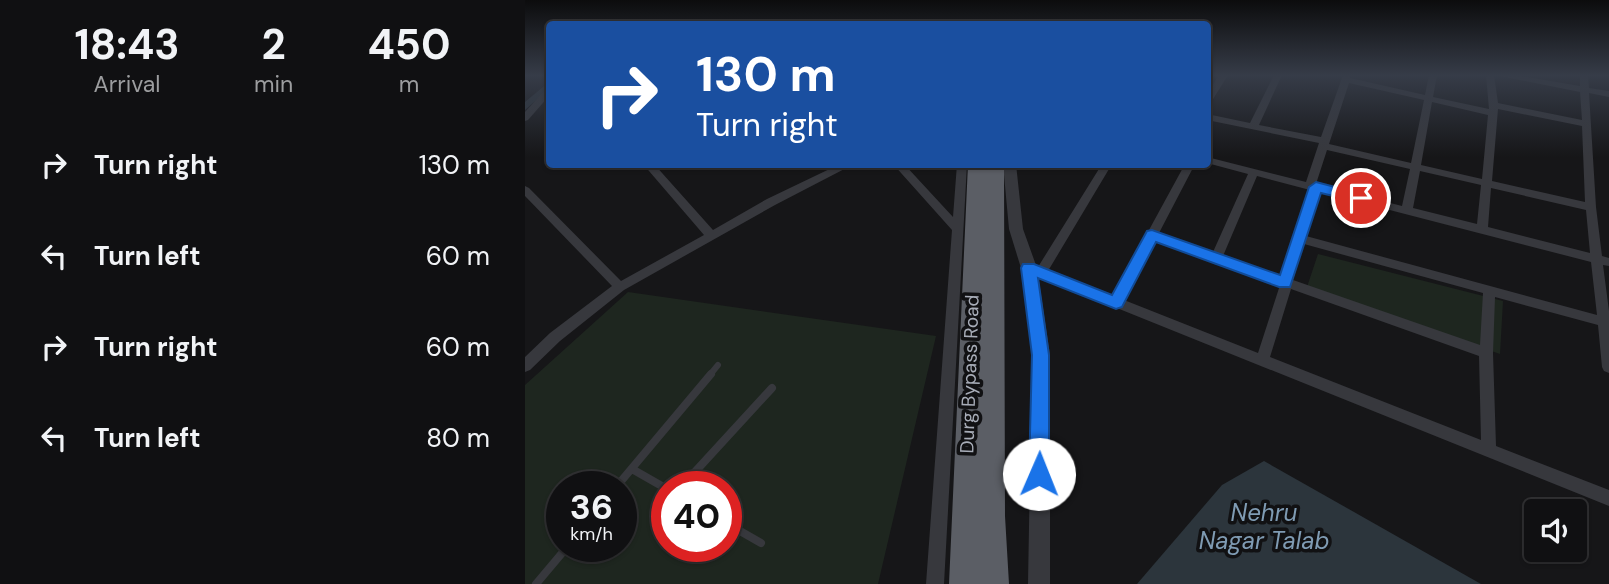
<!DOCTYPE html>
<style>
:root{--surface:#101012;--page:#1e1e20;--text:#f1f3f6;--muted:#9c9d9f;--line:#303032}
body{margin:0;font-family:"DM Sans",sans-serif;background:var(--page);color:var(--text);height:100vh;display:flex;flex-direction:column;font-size:26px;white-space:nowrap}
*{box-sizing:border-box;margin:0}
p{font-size:23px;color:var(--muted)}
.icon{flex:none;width:38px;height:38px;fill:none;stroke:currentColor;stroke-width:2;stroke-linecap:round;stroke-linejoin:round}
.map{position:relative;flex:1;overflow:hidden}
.side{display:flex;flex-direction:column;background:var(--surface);width:525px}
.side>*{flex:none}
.top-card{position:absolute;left:21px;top:21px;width:665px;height:147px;border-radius:7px;box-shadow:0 2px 5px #0004,0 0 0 2px var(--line);background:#1a4fa0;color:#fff;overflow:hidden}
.tools{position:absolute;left:999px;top:499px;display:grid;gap:14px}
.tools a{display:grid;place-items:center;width:63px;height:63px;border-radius:7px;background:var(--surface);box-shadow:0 2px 5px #0004,0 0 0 2px var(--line);font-size:35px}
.speed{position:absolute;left:21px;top:471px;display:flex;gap:14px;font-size:35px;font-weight:700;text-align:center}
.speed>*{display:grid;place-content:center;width:91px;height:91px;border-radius:50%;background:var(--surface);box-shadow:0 2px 5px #0004,0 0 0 2px var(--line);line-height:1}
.speed small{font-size:18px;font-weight:400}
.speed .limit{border:10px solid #d22;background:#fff;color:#111}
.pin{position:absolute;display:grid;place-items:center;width:60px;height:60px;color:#fff;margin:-30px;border:4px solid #fff;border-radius:50%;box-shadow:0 2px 7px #0007}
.me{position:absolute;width:77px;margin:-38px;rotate:1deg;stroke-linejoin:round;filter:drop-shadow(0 0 5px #0008)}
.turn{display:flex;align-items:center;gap:24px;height:147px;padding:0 35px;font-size:32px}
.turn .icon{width:91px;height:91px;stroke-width:2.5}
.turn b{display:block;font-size:49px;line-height:60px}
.eta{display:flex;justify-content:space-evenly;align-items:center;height:119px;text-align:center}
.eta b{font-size:42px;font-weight:700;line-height:49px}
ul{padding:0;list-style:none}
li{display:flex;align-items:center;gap:21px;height:91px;padding:0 35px}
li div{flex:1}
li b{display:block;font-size:26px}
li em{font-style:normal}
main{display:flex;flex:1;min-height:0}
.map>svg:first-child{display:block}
.green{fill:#1e261f;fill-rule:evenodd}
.water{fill:#2c353c}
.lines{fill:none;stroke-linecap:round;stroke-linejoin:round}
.canal{fill:#2c353c;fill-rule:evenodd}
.service-far1{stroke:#37383d;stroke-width:6}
.service{stroke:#37383d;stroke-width:8}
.minor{fill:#37383d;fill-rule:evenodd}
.tertiary{fill:#37383d;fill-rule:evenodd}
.trunk{fill:#5b5e65;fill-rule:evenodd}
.route{fill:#1a73e8;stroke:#114b97;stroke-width:2}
.labels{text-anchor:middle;stroke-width:7;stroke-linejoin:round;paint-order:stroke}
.street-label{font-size:19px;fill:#a8adb8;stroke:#111113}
.near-water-label{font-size:24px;font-style:italic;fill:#7f9bb3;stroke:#111113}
</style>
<main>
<section class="side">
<div class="eta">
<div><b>18:43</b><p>Arrival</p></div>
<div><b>2</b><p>min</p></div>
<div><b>450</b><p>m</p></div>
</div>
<ul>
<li><svg class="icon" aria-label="right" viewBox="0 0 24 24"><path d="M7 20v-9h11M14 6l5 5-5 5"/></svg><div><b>Turn right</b></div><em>130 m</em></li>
<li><svg class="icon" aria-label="left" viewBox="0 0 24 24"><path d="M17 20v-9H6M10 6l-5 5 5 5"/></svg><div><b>Turn left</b></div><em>60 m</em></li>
<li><svg class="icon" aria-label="right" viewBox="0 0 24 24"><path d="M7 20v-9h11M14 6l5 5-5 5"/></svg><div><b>Turn right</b></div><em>60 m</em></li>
<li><svg class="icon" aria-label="left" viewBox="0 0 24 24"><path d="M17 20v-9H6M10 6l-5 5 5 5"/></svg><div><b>Turn left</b></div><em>80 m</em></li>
</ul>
</section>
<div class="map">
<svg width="1084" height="584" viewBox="0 0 1084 584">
<rect width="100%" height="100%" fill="#161618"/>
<!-- green -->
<path class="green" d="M 793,254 L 978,301 L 975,354 L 782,287 Z
M 103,292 L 411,336 L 353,584 L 0,584 L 0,385 ZM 37,486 L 96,486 L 96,546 L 37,546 ZM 142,486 L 201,486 L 201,546 L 142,546 Z"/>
<!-- water -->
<path class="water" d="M 739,461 L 956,584 L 612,584 L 697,485 Z"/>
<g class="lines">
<!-- canal -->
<path class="canal" d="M 24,82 L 24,89 L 0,110 L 0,102 Z"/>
<!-- service-far1 -->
<path class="service-far1" d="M 184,376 L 193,365"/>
<!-- service -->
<path class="service" d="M 107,469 L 142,489
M 92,486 L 186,374
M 157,486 L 247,388
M 201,523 L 236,543
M 11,584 L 43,546"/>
<!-- minor -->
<path class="minor" d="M 694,75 L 703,75 L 685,104 L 682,105 L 682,94 Z
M 749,75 L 757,75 L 734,125 L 796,137 L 818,75 L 826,75 L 825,78 L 900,95 L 904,75 L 912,75 L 908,97 L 964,109 L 961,75 L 969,75 L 973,103 L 1057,120 L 1055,92 L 970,75 L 991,75 L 1055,86 L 1055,75 L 1063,75 L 1064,88 L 1084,91 L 1084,97 L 1064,93 L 1071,207 L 1077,256 L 1084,258 L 1084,266 L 1078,265 L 1084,311 L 1084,373 L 1079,371 L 1077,367 L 1073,325 L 970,297 L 968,353 L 971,446 L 1084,490 L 1084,506 L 500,271 L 498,268 L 500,265 L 504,264 L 513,267 L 577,164 L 587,164 L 523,271 L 588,296 L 660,164 L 670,164 L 634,233 L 688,252 L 723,174 L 682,163 L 682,157 L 781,182 L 794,143 L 682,120 L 682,114 L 725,123 ZM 824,83 L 899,100 L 886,163 L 804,144 ZM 907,102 L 963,115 L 957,179 L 896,165 ZM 973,109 L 1057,126 L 1060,202 L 967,181 ZM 802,150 L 885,169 L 877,206 L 791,184 ZM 895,171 L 956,185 L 952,224 L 888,208 ZM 732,176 L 785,190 L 757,276 L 698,256 ZM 966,188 L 1061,210 L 1065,253 L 963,227 ZM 795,192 L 1066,262 L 1072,315 L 781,236 ZM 630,240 L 755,285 L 733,353 L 599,300 ZM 779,244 L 958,293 L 955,345 L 768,280 ZM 766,289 L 954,356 L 956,440 L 745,357 Z
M 24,88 L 24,96 L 3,120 L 0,121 L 0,112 L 21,89 Z
M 118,164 L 129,164 L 188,230 L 242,199 L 315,164 L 329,164 L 250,205 L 99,290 L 35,341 L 5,370 L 0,372 L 0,357 L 25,333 L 87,286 L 0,196 L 0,186 L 4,188 L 96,281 L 179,235 Z
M 368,164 L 379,164 L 428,217 L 432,164 L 442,164 L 419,584 L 401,584 L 427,230 Z"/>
<!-- tertiary -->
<path class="tertiary" d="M 478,164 L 491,164 L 498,229 L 512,268 L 525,355 L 525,584 L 503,584 L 507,355 L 496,268 L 484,229 Z"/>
<!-- trunk -->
<path class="trunk" d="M 443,164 L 461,164 L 459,237 L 461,164 L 479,164 L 480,516 L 484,584 L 454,584 L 454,570 L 454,584 L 424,584 Z"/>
</g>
<!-- sky -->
<linearGradient id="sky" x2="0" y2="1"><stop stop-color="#0c0c0d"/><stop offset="0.48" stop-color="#363c48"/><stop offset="1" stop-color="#363c48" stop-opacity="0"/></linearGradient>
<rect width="1084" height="157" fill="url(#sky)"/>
<!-- route -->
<path class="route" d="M 791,182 L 841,195 L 843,198 L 836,203 L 796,193 L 765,287 L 754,287 L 631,242 L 597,307 L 591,309 L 513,278 L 524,355 L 524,474 L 521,481 L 514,483 L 507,481 L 504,474 L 507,355 L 496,268 L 498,264 L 509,264 L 587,295 L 622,231 L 627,230 L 755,275 L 784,187 Z"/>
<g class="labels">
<!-- street labels -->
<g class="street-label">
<text transform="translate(444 374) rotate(-88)" y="7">Durg Bypass Road</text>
</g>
<!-- near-water labels -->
<g class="near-water-label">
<text x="739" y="521">Nehru<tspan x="739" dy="28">Nagar Talab</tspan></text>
</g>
</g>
</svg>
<div class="tools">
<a><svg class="icon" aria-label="sound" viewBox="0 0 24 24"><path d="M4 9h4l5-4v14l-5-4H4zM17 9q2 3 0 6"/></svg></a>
</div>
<div class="speed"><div>36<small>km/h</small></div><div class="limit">40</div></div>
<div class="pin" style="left:836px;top:198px;background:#d93025"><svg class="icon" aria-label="arrive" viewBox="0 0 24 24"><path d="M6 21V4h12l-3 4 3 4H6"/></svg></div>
<svg class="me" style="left:514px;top:474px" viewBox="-20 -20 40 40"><circle r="19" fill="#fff"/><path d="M0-13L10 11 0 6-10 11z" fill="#1a73e8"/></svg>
<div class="top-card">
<div class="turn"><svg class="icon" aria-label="right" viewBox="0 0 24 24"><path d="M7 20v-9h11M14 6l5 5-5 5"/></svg><div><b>130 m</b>Turn right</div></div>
</div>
</div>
</main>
